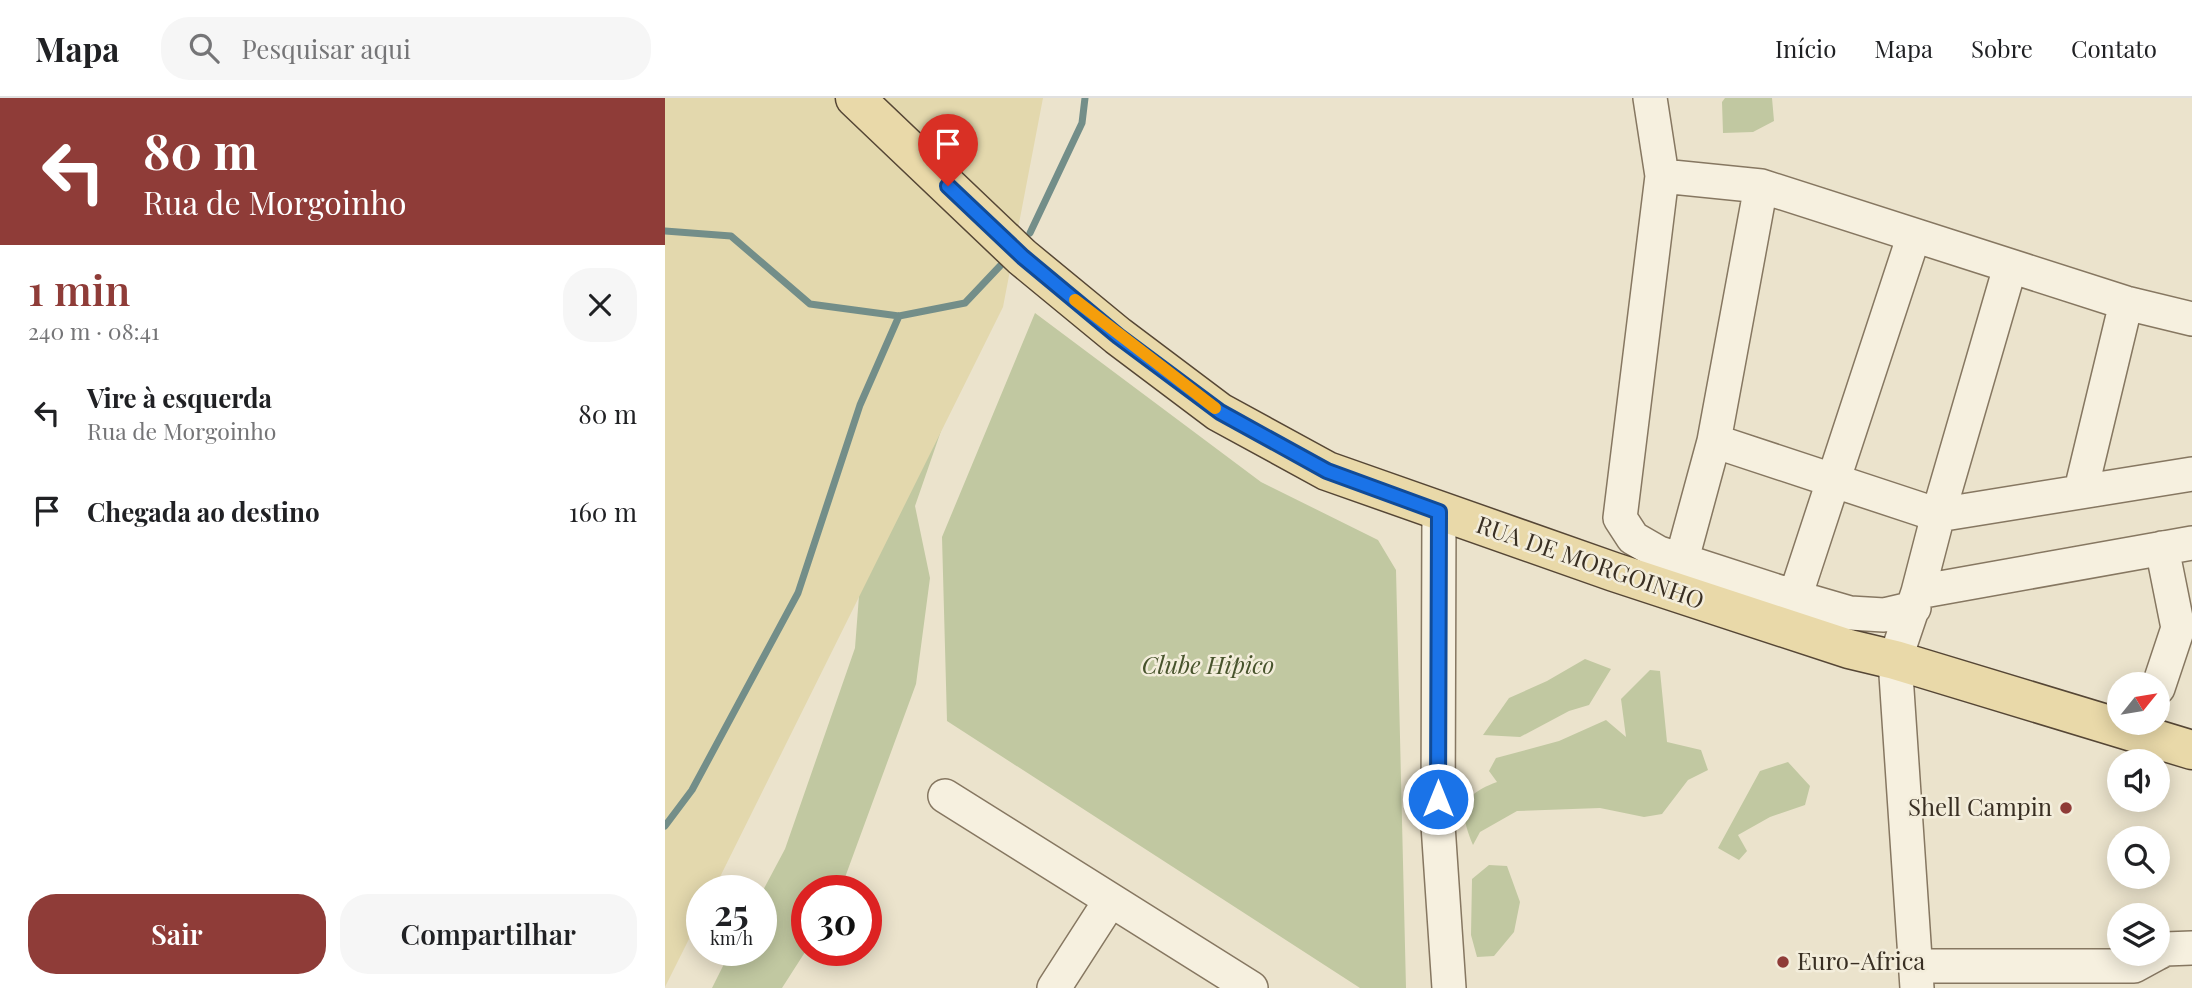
<!DOCTYPE html>
<html lang="pt">
<meta charset="utf-8">
<style>
:root{--surface:#fff;--page:#f6f6f6;--text:#202124;--muted:#757577;--line:#e0e0e0;--accent:#8f3c38}
body{margin:0;font-family:"Playfair Display",serif;background:var(--page);color:var(--text);height:100vh;display:flex;flex-direction:column;font-size:26px;white-space:nowrap}
*{box-sizing:border-box;margin:0}
p{font-size:23px;color:var(--muted)}
.icon{flex:none;width:38px;height:38px;fill:none;stroke:currentColor;stroke-width:2;stroke-linecap:round;stroke-linejoin:round}
.map{position:relative;flex:1;overflow:hidden}
.panel{display:flex;flex-direction:column;background:var(--surface);width:665px}
.panel>*{flex:none}
.banner{background:#8f3c38;color:#fff;overflow:hidden}
.needle{width:46px;rotate:60deg}
.fabs{position:absolute;left:1442px;top:574px;display:grid;gap:14px}
.fabs a{display:grid;place-items:center;width:63px;height:63px;border-radius:50%;background:var(--surface);box-shadow:0 4px 18px #0003;font-size:35px}
.speed{position:absolute;left:21px;top:777px;display:flex;gap:14px;font-size:35px;font-weight:700;text-align:center}
.speed>*{display:grid;place-content:center;width:91px;height:91px;border-radius:50%;background:var(--surface);box-shadow:0 4px 18px #0003;line-height:1}
.speed small{font-size:18px;font-weight:400}
.speed .limit{border:10px solid #d22;background:#fff;color:#111}
.pin{position:absolute;display:grid;place-items:center;width:60px;height:60px;color:#fff;margin:-72px -30px;border-radius:50% 50% 50% 0;rotate:-45deg;box-shadow:0 0 7px #0007}
.pin .icon{rotate:45deg}
.me{position:absolute;width:77px;margin:-38px;rotate:0deg;stroke-linejoin:round;filter:drop-shadow(0 0 5px #0008)}
.turn{display:flex;align-items:center;gap:24px;height:147px;padding:0 28px;font-size:32px}
.turn .icon{width:91px;height:91px;stroke-width:2.5}
.turn b{display:block;font-size:49px;line-height:60px}
.round{display:grid;place-items:center;flex:none;width:74px;height:74px;border-radius:28px;background:var(--page)}
.headline{display:flex;align-items:center;justify-content:space-between;height:119px;padding:0 28px}
h1{font-size:42px;font-weight:600;line-height:52px;color:var(--accent)}
.button{display:flex;gap:14px;margin-top:auto;padding:14px 28px}
.button a{flex:1;height:80px;border-radius:28px;background:var(--accent);color:#fff;font-size:28px;font-weight:600;line-height:80px;text-align:center}
.button a+a{background:var(--page);color:var(--text)}
ul{padding:0;list-style:none}
li{display:flex;align-items:center;gap:21px;height:98px;padding:0 28px}
li div{flex:1}
li b{display:block;font-size:26px}
li em{font-style:normal}
header{display:flex;align-items:center;gap:42px;box-sizing:border-box;height:98px;padding:0 35px;background:var(--surface);border-bottom:2px solid var(--line)}
header strong{font-size:33px}
nav{display:flex;gap:38px;margin-inline-start:auto;font-size:24px}
.search{width:490px;height:63px;background:var(--page);display:flex;align-items:center;gap:18px;box-sizing:border-box;padding:0 24px;border-radius:28px;color:var(--muted);font-size:26px}
main{display:flex;flex:1;min-height:0}
.map>svg:first-child{display:block}
.green{fill:#c1c8a1}
.sand{fill:#e3d8ad}
.lines{fill:none;stroke-linecap:round;stroke-linejoin:round}
.stream{stroke:#738e89;stroke-width:7}
.minor-casing{stroke:#867761;stroke-width:36}
.major-casing{stroke:#554635;stroke-width:41}
.minor{stroke:#f6f0df;stroke-width:33}
.major{stroke:#e9d9a9;stroke-width:38}
.route-casing{stroke:#114b97;stroke-width:18}
.route{stroke:#1a73e8;stroke-width:12}
.slow{stroke:#f59e0b;stroke-width:12}
.poi-dot{fill:#8f3c38;stroke:#f3eddb;stroke-width:2.5}
.labels{text-anchor:middle;stroke-width:5;stroke-linejoin:round;paint-order:stroke}
.street-label{font-size:24px;fill:#392f23;stroke:#f3eddb}
.park-label{font-size:24px;font-style:italic;fill:#47532c;stroke:#f3eddb}
.poi-label{font-size:24px;fill:#392f23;stroke:#f3eddb;text-anchor:end}
</style>
<header>
<strong>Mapa</strong>
<div class="search"><svg class="icon" aria-label="search" viewBox="0 0 24 24"><circle cx="10" cy="10" r="6"/><path d="M15 15l6 6"/></svg>Pesquisar aqui</div>
<nav><a>Início</a><a>Mapa</a><a>Sobre</a><a>Contato</a></nav>
</header>
<main>
<section class="panel">
<div class="banner">
<div class="turn"><svg class="icon" aria-label="left" viewBox="0 0 24 24"><path d="M17 20v-9H6M10 6l-5 5 5 5"/></svg><div><b>80 m</b>Rua de Morgoinho</div></div>
</div>
<div class="headline"><div><h1>1 min</h1><p>240 m · 08:41</p></div><a class="round"><svg class="icon" aria-label="close" viewBox="0 0 24 24"><path d="M6 6l12 12M18 6L6 18"/></svg></a></div>
<ul>
<li><svg class="icon" aria-label="left" viewBox="0 0 24 24"><path d="M17 20v-9H6M10 6l-5 5 5 5"/></svg><div><b>Vire à esquerda</b><p>Rua de Morgoinho</p></div><em>80 m</em></li>
<li><svg class="icon" aria-label="arrive" viewBox="0 0 24 24"><path d="M6 21V4h12l-3 4 3 4H6"/></svg><div><b>Chegada ao destino</b></div><em>160 m</em></li>
</ul>
<div class="button"><a>Sair</a><a>Compartilhar</a></div>
</section>
<div class="map">
<svg width="1527" height="890" viewBox="0 0 1527 890">
<rect width="100%" height="100%" fill="#ebe3cc"/>
<!-- green -->
<path class="green" d="M 1060,0 L 1107,0 L 1109,23 L 1088,34 L 1058,35 L 1057,4 Z
M 370,215 L 596,384 L 713,442 L 731,472 L 741,890 L 695,890 L 282,623 L 277,439 Z
M 285,307 L 250,408 L 265,480 L 251,586 L 175,793 L 142,793 L 142,851 L 117,890 L 47,890 L 66,852 L 96,852 L 96,796 L 120,751 L 190,550 L 204,367 Z
M 920,561 L 946,571 L 924,607 L 904,613 L 855,639 L 818,637 L 844,600 L 882,583 Z
M 985,572 L 995,573 L 1002,644 L 1036,652 L 1043,672 L 1023,682 L 997,716 L 979,719 L 935,710 L 852,713 L 815,734 L 808,747 C 793,712 796,697 832,684 L 824,673 L 831,660 L 894,643 L 941,622 L 961,639 L 956,601 Z
M 1123,664 L 1145,688 L 1140,707 L 1105,719 L 1073,737 L 1082,753 L 1074,762 L 1053,750 L 1095,673 Z
M 824,767 L 842,768 L 855,804 L 849,834 L 829,858 L 812,859 L 806,837 L 807,781 Z"/>
<!-- sand -->
<path class="sand" d="M 0,0 L 378,0 L 338,209 L 48,793 L 37,793 L 37,815 L 0,889 Z"/>
<g class="lines">
<!-- stream -->
<path class="stream" d="M 0,133 L 66,138 L 145,206 L 234,218 L 300,205 L 335,168
M 365,135 L 417,25 L 420,0
M 0,728 L 27,692 L 133,495 L 195,307 L 234,218"/>
<defs>
<path id="minor" d="M 985,0 L 997,78 L 1096,88 L 1461,205 L 1527,221
M 997,78 L 955,420 L 968,440 L 994,455 L 1130,499 L 1185,515 L 1219,517 L 1249,510
M 1049,343 L 1273,417 L 1527,376
M 1416,392 L 1461,205
M 774,414 L 773,727 L 784,890
M 1017,461 L 1049,343 L 1096,88
M 1253,494 L 1273,417 L 1345,169
M 1130,499 L 1249,137
M 1493,590 L 1513,530 L 1497,450
M 280,698 L 586,890
M 1493,855 L 1500,851 L 1527,850
M 1251,868 L 1469,868 L 1491,856
M 389,890 L 445,803
M 1252,890 L 1230,562 L 1253,494 L 1527,445"/>
<path id="major" d="M 190,0 L 357,159 L 453,238 L 554,314 L 662,373 L 949,474 L 1184,551 L 1230,562 L 1527,652"/>
</defs>
<!-- minor casing -->
<use href="#minor" class="minor-casing"/>
<!-- major casing -->
<use href="#major" class="major-casing"/>
<!-- minor -->
<use href="#minor" class="minor"/>
<!-- major -->
<use href="#major" class="major"/>
</g>
<g class="lines">
<defs>
<path id="route" d="M 283,88 L 358,159 L 453,238 L 555,314 L 662,373 L 774,414 L 773,701"/>
</defs>
<!-- route casing -->
<use href="#route" class="route-casing"/>
<!-- route -->
<use href="#route" class="route"/>
<!-- slow -->
<path class="slow" d="M 410,202 L 550,310"/>
</g>
<!-- markers -->
<g class="poi-dot">
<circle cx="1401" cy="710" r="7"/>
<circle cx="1118" cy="864" r="7"/>
</g>
<g class="labels">
<!-- street labels -->
<g class="street-label">
<text transform="translate(925 465) rotate(19)" y="8">RUA DE MORGOINHO</text>
</g>
<!-- park labels -->
<g class="park-label">
<text x="543" y="576">Clube Hipico</text>
</g>
<!-- poi labels -->
<g class="poi-label">
<text x="1387" y="718">Shell Campin</text>
<text x="1132" y="872" text-anchor="start">Euro-Africa</text>
</g>
</g>
</svg>
<div class="fabs">
<a><svg class="needle" viewBox="-14 -14 28 28"><path d="M0-13l5 13h-10z" fill="#e53935"/><path d="M0 13l5-13h-10z" fill="#757577"/></svg></a>
<a><svg class="icon" aria-label="sound" viewBox="0 0 24 24"><path d="M4 9h4l5-4v14l-5-4H4zM17 9q2 3 0 6"/></svg></a>
<a><svg class="icon" aria-label="search" viewBox="0 0 24 24"><circle cx="10" cy="10" r="6"/><path d="M15 15l6 6"/></svg></a>
<a><svg class="icon" aria-label="layers" viewBox="0 0 24 24"><path d="M12 4l9 5-9 5-9-5zM3 14l9 5 9-5"/></svg></a>
</div>
<div class="speed"><div>25<small>km/h</small></div><div class="limit">30</div></div>
<div class="pin" style="left:283px;top:88px;background:#d93025"><svg class="icon" aria-label="arrive" viewBox="0 0 24 24"><path d="M6 21V4h12l-3 4 3 4H6"/></svg></div>
<svg class="me" style="left:773px;top:701px" viewBox="-20 -20 40 40"><circle r="17" fill="#1a73e8" stroke="#fff" stroke-width="3"/><path d="M0-11L8 9 0 5-8 9z" fill="#fff"/></svg>
</div>
</main>
